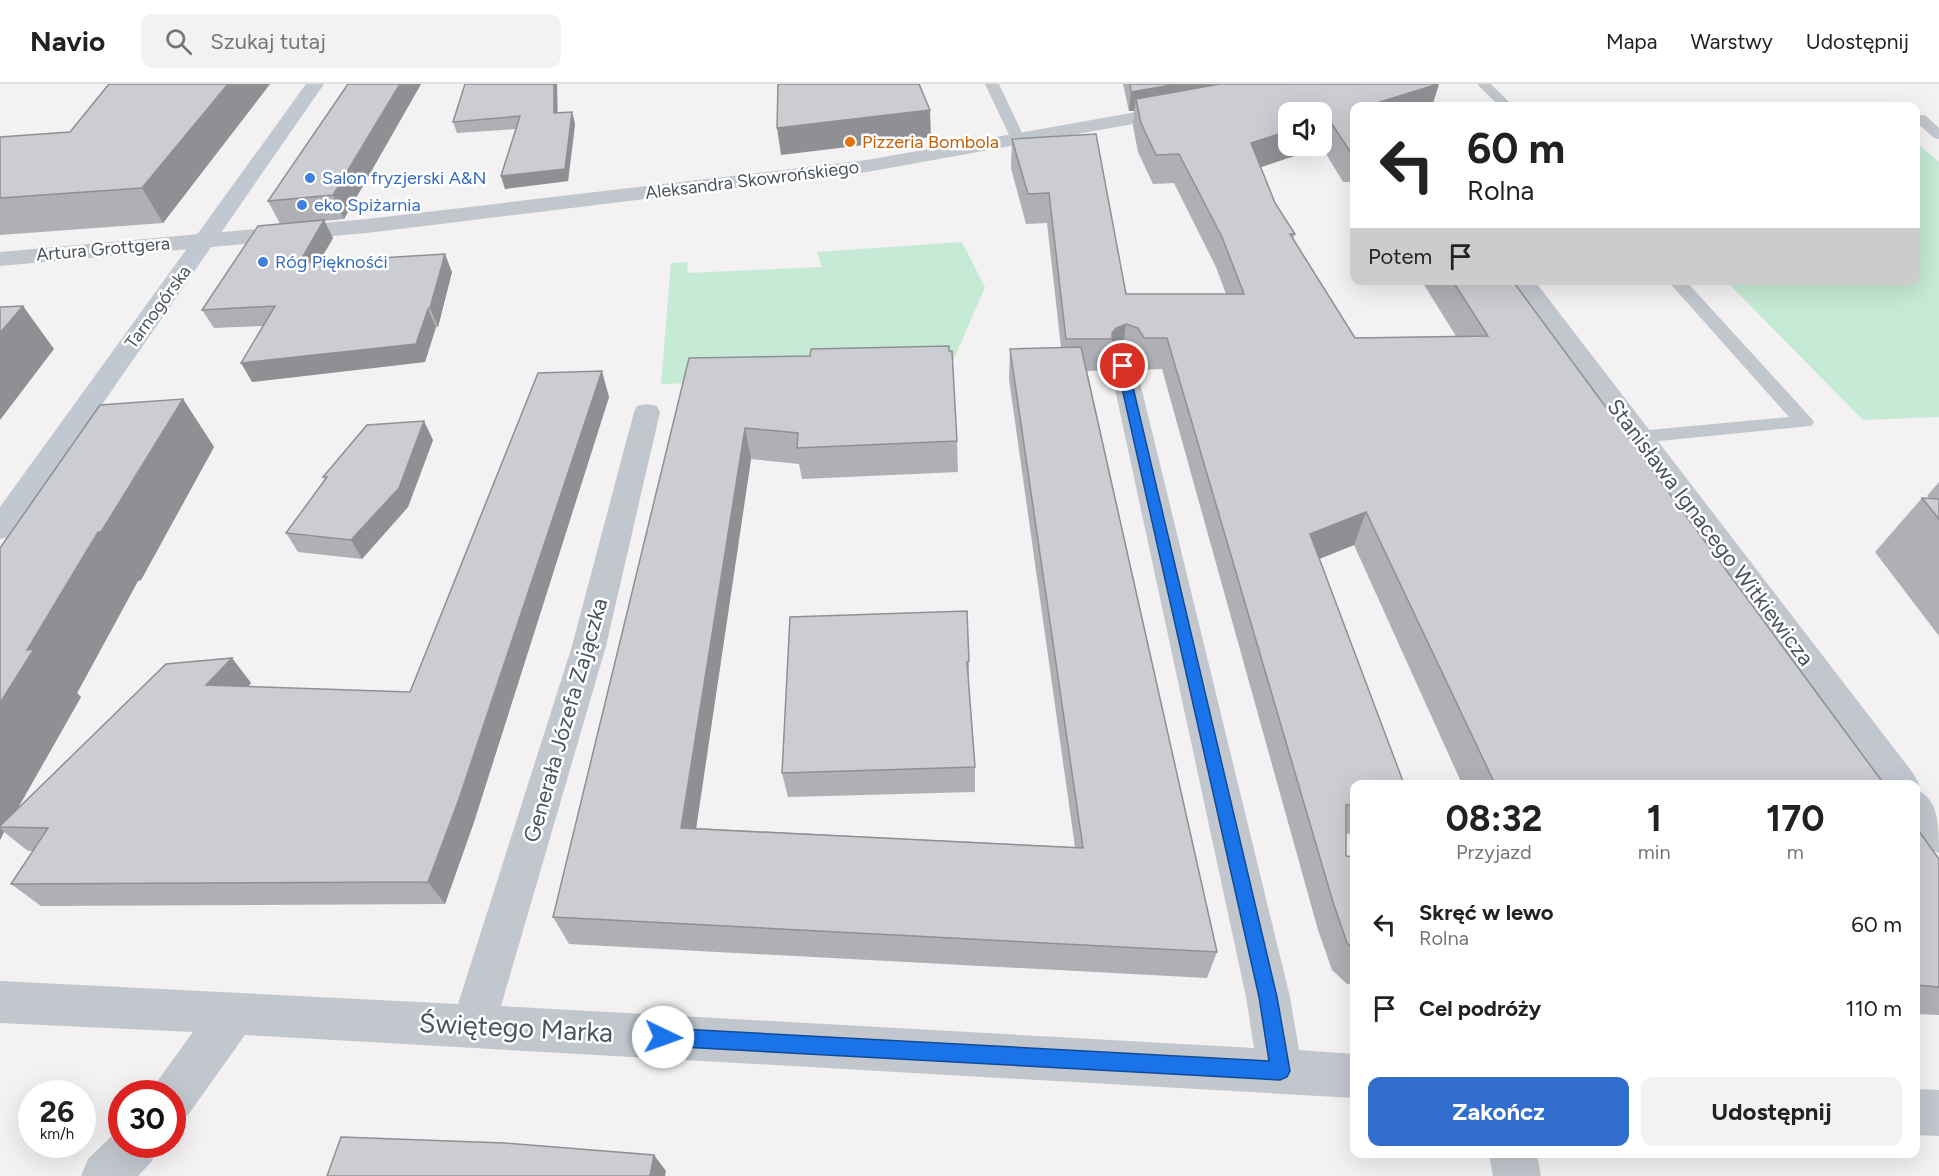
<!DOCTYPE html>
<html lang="pl">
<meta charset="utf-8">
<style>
:root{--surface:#fff;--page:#f2f2f2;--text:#222;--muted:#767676;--line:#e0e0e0;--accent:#306dcd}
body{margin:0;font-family:Figtree,sans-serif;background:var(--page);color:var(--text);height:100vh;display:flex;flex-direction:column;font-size:22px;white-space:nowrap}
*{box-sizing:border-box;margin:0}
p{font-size:20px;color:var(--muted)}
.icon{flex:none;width:33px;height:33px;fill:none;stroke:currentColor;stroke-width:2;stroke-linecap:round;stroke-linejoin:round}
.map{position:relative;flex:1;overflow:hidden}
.drawer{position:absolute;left:1350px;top:696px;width:570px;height:378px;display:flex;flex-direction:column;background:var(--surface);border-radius:12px;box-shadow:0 6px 24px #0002}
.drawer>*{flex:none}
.banner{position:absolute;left:1350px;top:18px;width:570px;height:183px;border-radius:12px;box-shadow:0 6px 24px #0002;background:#fff;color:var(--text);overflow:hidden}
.tools{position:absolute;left:1278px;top:18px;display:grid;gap:12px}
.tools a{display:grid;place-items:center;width:54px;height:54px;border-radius:12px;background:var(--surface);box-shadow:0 6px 24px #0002;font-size:30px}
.speed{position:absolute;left:18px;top:996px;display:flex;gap:12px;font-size:30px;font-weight:700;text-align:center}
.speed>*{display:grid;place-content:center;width:78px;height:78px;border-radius:50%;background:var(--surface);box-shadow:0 6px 24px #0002;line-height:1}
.speed small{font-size:15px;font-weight:400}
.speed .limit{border:9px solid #d22;background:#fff;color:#111}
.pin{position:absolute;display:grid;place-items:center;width:51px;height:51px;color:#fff;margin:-26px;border:3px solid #fff;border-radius:50%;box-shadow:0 2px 6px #0007}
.me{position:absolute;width:66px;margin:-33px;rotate:93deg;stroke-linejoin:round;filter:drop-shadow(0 0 4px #0008)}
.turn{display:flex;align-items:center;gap:21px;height:126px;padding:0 18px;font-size:27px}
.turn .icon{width:78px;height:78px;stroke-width:2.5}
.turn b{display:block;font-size:42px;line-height:51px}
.then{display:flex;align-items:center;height:57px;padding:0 18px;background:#0003;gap:12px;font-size:22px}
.eta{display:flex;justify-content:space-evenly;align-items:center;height:102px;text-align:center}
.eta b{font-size:36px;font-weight:700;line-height:42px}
.primary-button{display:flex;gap:12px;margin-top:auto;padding:12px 18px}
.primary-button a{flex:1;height:69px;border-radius:12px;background:var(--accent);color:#fff;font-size:24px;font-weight:700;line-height:69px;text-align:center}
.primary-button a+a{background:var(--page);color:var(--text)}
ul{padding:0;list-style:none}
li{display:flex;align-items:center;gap:18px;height:84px;padding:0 18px}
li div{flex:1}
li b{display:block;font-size:22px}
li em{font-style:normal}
header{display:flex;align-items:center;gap:36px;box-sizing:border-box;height:84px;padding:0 30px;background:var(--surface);border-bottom:2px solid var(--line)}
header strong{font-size:28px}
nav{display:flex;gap:33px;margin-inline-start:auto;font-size:21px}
.search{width:420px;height:54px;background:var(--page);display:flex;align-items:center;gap:15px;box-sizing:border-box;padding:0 21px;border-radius:12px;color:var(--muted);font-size:22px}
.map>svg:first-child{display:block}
.green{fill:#c5ead5}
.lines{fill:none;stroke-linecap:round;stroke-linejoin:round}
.service{fill:#c1c7cd;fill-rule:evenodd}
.minor{fill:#c1c7cd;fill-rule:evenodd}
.tertiary{fill:#c1c7cd;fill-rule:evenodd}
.secondary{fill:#c1c8d2;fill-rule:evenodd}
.wall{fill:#afb0b5}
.shaded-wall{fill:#8e9093}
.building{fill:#cbcdd2;stroke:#8e9093;stroke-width:1.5}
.route{fill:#1a73e8;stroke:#114b97;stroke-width:1.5}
.food-dot{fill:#e8710a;stroke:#fff;stroke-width:2}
.shop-dot{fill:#3f7fe0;stroke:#fff;stroke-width:2}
.labels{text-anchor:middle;stroke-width:5;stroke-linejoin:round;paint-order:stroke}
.far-food-label{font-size:18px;fill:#c56008;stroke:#fff;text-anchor:start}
.far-shop-label{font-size:18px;fill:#366cbe;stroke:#fff;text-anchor:start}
.far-street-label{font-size:18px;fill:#4b535c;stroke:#fff}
.street-label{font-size:22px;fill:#4b535c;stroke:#fff}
.near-street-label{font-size:27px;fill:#4b535c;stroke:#fff}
</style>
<header>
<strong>Navio</strong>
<div class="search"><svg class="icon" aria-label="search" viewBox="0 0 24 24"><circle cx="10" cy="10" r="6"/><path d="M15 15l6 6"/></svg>Szukaj tutaj</div>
<nav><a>Mapa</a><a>Warstwy</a><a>Udostępnij</a></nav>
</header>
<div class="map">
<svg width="1939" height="1092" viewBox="0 0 1939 1092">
<rect width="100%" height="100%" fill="#f3f1f1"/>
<!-- green -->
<path class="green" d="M 1916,58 L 1939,78 L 1939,333 L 1863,336 L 1726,197 L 1916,196 Z
M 962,158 L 985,203 L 947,291 L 661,300 L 671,179 L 688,178 L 687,189 L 822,183 L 817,168 Z"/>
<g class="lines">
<!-- service -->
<path class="service" d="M 985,0 L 999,0 L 1025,55 L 1023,58 L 1013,58 L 1011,55 Z
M 1477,0 L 1491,0 L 1513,22 L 1499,22 Z
M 1916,30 L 1926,32 L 1939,44 L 1939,55 L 1934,54 L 1916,38 Z
M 1667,196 L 1685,196 L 1811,334 L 1814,338 L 1811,342 L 1639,359 L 1632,357 L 1629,353 L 1632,349 L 1639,347 L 1789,333 Z"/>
<!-- minor -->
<path class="minor" d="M 1511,196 L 1534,196 L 1913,689 L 1919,700 L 1916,705 C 1939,716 1939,740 1939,769 L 1925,764 L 1916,750 L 1916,700 L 1879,700 Z
M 1123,274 L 1132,277 L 1136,282 L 1290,913 L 1299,966 L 1354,970 L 1354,1014 L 245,951 L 188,1031 L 172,1038 L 172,1010 L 151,1010 L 156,999 L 193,948 L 0,939 L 0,897 L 458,920 L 572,562 L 634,328 L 637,322 L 647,320 L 657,322 L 660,328 L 606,562 L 501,922 L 1254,964 L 1246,913 L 1110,282 L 1114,277 Z
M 1916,1005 L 1939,1006 L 1939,1052 L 1916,1051 Z
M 122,1042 L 122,1060 L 158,1060 L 152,1077 L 138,1092 L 81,1092 L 88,1075 Z
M 1489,1070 L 1537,1070 L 1541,1092 L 1493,1092 Z"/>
<!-- tertiary -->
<path class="tertiary" d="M 1176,21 L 1183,23 L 1185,27 L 1183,31 L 867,88 L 367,149 L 0,182 L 0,168 L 367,135 L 867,76 Z"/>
<!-- secondary -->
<path class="secondary" d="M 306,0 L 324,0 L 11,452 L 0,455 L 0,423 Z"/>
</g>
<!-- wall -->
<path class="wall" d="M 109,0 L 270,0 L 163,139 L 0,151 L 0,53 L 70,48 Z
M 348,0 L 421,0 L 344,135 L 324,137 L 333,154 L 319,178 L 452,188 L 438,243 L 436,243 L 425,278 L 252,298 L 263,242 L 214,244 L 202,226 L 280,140 L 268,117 Z
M 465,0 L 557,0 L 557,29 L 572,28 L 575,40 L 568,97 L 505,105 L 501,92 L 516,45 L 457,49 L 453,38 Z
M 1123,0 L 1213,0 L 1213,1 L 1439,0 L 1432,22 L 1354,22 L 1354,106 L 1350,98 L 1343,98 L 1322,63 L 1261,83 L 1275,119 L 1295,150 L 1293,155 L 1355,254 L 1456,252 L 1421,196 L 1512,196 L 1884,700 L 1462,700 L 1354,461 L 1319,475 L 1354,700 L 1354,749 L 1346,750 L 1346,772 L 1354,773 L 1354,900 L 1347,900 L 1332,886 L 1318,846 L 1162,285 L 1139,286 L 1134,276 L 1122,272 L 1112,276 L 1109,279 L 1109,286 L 1087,287 L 1217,868 L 1207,894 L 569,860 L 553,833 L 689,274 L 957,357 L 958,388 L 802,395 L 799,380 L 751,375 L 696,744 L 1075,763 L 1009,295 L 1010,265 L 1061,263 L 1047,139 L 1026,140 L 1011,84 L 1012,55 L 1126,210 L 1226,210 L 1216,183 L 1174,99 L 1153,100 L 1138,68 L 1133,42 L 1134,27 L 1129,27 Z
M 609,313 L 474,738 L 445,820 L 41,822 L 11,800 L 33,767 L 28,767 L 4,748 L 0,756 L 0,464 L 183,315 L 214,363 L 141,496 L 138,497 L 77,609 L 81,613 L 17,726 L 232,574 L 251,599 L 248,603 L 410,608 Z
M 433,356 L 408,423 L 362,475 L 298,468 L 286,449 L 325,396 L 323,393 Z
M 1939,398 L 1939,552 L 1875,468 L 1922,414 L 1929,414 L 1927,412 Z
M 790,533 L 969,577 L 969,603 L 975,683 L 975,708 L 788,713 L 782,689 Z
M 1916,743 L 1939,775 L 1939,931 L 1916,930 Z"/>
<!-- shaded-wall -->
<path class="shaded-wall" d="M 228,0 L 270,0 L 163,139 L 142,104 Z
M 400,0 L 421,0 L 344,135 L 333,111 Z
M 554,0 L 557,0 L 558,41 L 554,29 Z
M 1177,0 L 1213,0 L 1211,13 L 1136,15 L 1134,27 L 1129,27 L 1131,8 Z
M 1439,0 L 1432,22 L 1379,22 L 1380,18 Z
M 930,26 L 931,53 L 781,71 L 777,44 Z
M 572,28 L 575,40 L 568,97 L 505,105 L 501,92 Z
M 1328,34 L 1322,63 L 1246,88 L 1251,59 L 1288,47 L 1288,62 L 1322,62 L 1322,37 Z
M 324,136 L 333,154 L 308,197 L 299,179 Z
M 445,170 L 452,188 L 438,243 L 430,224 Z
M 23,222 L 54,265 L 0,336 L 0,249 Z
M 428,225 L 436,243 L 425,278 L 252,298 L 241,279 Z
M 1126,240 L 1122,272 L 1112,276 L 1109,279 L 1112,255 L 1112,249 L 1116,244 Z
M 602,287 L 609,313 L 474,738 L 445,820 L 428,798 Z
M 183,315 L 214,363 L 141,496 L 138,497 L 77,609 L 81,613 L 7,743 L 0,743 L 0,619 L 27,566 L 98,448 Z
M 424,337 L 433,356 L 408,423 L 362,475 L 351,456 Z
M 745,344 L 751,375 L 692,772 L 681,744 Z
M 1366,428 L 1354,461 L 1299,483 L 1310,450 Z
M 232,574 L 251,599 L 227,626 L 206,601 Z
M 0,744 L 4,748 L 0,756 Z
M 654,1071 L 666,1087 L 665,1092 L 650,1092 Z"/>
<!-- building -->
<path class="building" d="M 109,0 L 228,0 L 142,104 L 0,114 L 0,53 L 70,48 Z
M 348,0 L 400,0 L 333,111 L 268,117 Z
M 465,0 L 554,0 L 554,29 L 572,28 L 565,85 L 501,92 L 520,32 L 453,38 Z
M 778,0 L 919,0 L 930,26 L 777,44 Z
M 1130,0 L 1177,0 L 1131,8 Z
M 1220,0 L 1438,0 L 1380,18 L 1383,22 L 1354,22 L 1354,69 L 1351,69 L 1328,34 L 1322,37 L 1322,28 L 1288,28 L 1288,47 L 1251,59 L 1275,119 L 1295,150 L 1290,150 L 1355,254 L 1488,252 L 1452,196 L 1512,196 L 1884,700 L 1782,700 L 1780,697 L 1720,700 L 1495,700 L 1366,428 L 1310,450 L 1404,700 L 1354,700 L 1354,720 L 1346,721 L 1346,772 L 1354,773 L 1354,866 L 1347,859 L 1333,818 L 1167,254 L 1144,254 L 1138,244 L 1126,240 L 1116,244 L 1112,249 L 1112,255 L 1066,255 L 1049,109 L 1028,110 L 1012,55 L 1096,50 L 1126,210 L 1244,210 L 1222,153 L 1179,70 L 1156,71 L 1141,39 L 1136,15 Z
M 324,136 L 299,179 L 445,170 L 430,224 L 428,225 L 416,260 L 241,279 L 275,222 L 202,226 L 258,142 Z
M 23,222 L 0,249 L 0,223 Z
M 949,262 L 949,267 L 952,267 L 957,357 L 797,364 L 798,349 L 745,344 L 681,744 L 1083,764 L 1010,265 L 1081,263 L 1217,868 L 553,833 L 689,274 L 810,272 L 811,265 Z
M 602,287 L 459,715 L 428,798 L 11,800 L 48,744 L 0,743 L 0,742 L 166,580 L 232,574 L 206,601 L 410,608 L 538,289 Z
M 183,315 L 101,448 L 98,448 L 27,566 L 34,565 L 0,619 L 0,464 L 100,321 Z
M 424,337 L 399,404 L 351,456 L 286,449 L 327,393 L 323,393 L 367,341 Z
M 1922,414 L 1939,415 L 1939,435 Z
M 967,527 L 969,577 L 967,578 L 975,683 L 782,689 L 790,533 Z
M 1916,743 L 1939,775 L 1939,903 L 1916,901 Z
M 341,1053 L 504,1059 L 654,1071 L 650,1092 L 327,1092 Z"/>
<!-- route -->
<path class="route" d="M 1123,279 L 1128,282 L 1277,913 L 1290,987 L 1287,993 L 1280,996 L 663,962 L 657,959 L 654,953 L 657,946 L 663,944 L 1269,977 L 1259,913 L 1117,282 Z"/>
<!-- markers -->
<circle class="food-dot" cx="850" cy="58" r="6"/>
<g class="shop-dot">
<circle cx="310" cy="94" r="6"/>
<circle cx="302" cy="121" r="6"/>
<circle cx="263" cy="178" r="6"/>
</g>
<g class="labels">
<!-- far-food labels -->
<g class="far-food-label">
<text x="862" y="64">Pizzeria Bombola</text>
</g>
<!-- far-shop labels -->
<g class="far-shop-label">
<text x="322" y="100">Salon fryzjerski A&amp;N</text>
<text x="314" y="127">eko Spiżarnia</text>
<text x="275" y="184">Róg Pięknośći</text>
</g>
<!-- far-street labels -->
<g class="far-street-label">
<text transform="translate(752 96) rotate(-7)" y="6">Aleksandra Skowrońskiego</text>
<text transform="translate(103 165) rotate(-5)" y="6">Artura Grottgera</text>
<text transform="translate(158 223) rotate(-54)" y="6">Tarnogórska</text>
</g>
<!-- street labels -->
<g class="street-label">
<text transform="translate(1711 448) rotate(53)" y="8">Stanisława Ignacego Witkiewicza</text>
<text transform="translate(565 636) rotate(-74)" y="8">Generała Józefa Zajączka</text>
</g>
<!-- near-street labels -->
<g class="near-street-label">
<text transform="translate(516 944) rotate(3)" y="9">Świętego Marka</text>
</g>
</g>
</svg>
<div class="tools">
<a><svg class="icon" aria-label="sound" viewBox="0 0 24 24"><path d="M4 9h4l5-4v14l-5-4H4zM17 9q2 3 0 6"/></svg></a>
</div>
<div class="speed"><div>26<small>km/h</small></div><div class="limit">30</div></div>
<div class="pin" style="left:1123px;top:282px;background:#d93025"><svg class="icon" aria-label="arrive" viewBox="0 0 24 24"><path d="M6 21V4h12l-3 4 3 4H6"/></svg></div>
<svg class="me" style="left:663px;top:953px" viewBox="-20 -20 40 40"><circle r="19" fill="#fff"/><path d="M0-13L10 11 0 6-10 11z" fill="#1a73e8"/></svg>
<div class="banner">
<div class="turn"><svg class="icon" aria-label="left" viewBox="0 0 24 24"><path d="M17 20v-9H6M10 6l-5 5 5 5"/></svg><div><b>60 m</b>Rolna</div></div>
<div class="then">Potem<svg class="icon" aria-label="arrive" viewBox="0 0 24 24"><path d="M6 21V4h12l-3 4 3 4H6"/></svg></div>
</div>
<section class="drawer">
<div class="eta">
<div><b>08:32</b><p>Przyjazd</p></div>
<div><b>1</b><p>min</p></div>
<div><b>170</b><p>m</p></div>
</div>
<ul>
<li><svg class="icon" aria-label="left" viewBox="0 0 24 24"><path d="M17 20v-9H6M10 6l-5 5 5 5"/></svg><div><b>Skręć w lewo</b><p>Rolna</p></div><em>60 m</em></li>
<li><svg class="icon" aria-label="arrive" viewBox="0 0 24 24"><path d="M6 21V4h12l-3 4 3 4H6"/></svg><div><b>Cel podróży</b></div><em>110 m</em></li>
</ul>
<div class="primary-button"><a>Zakończ</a><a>Udostępnij</a></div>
</section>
</div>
